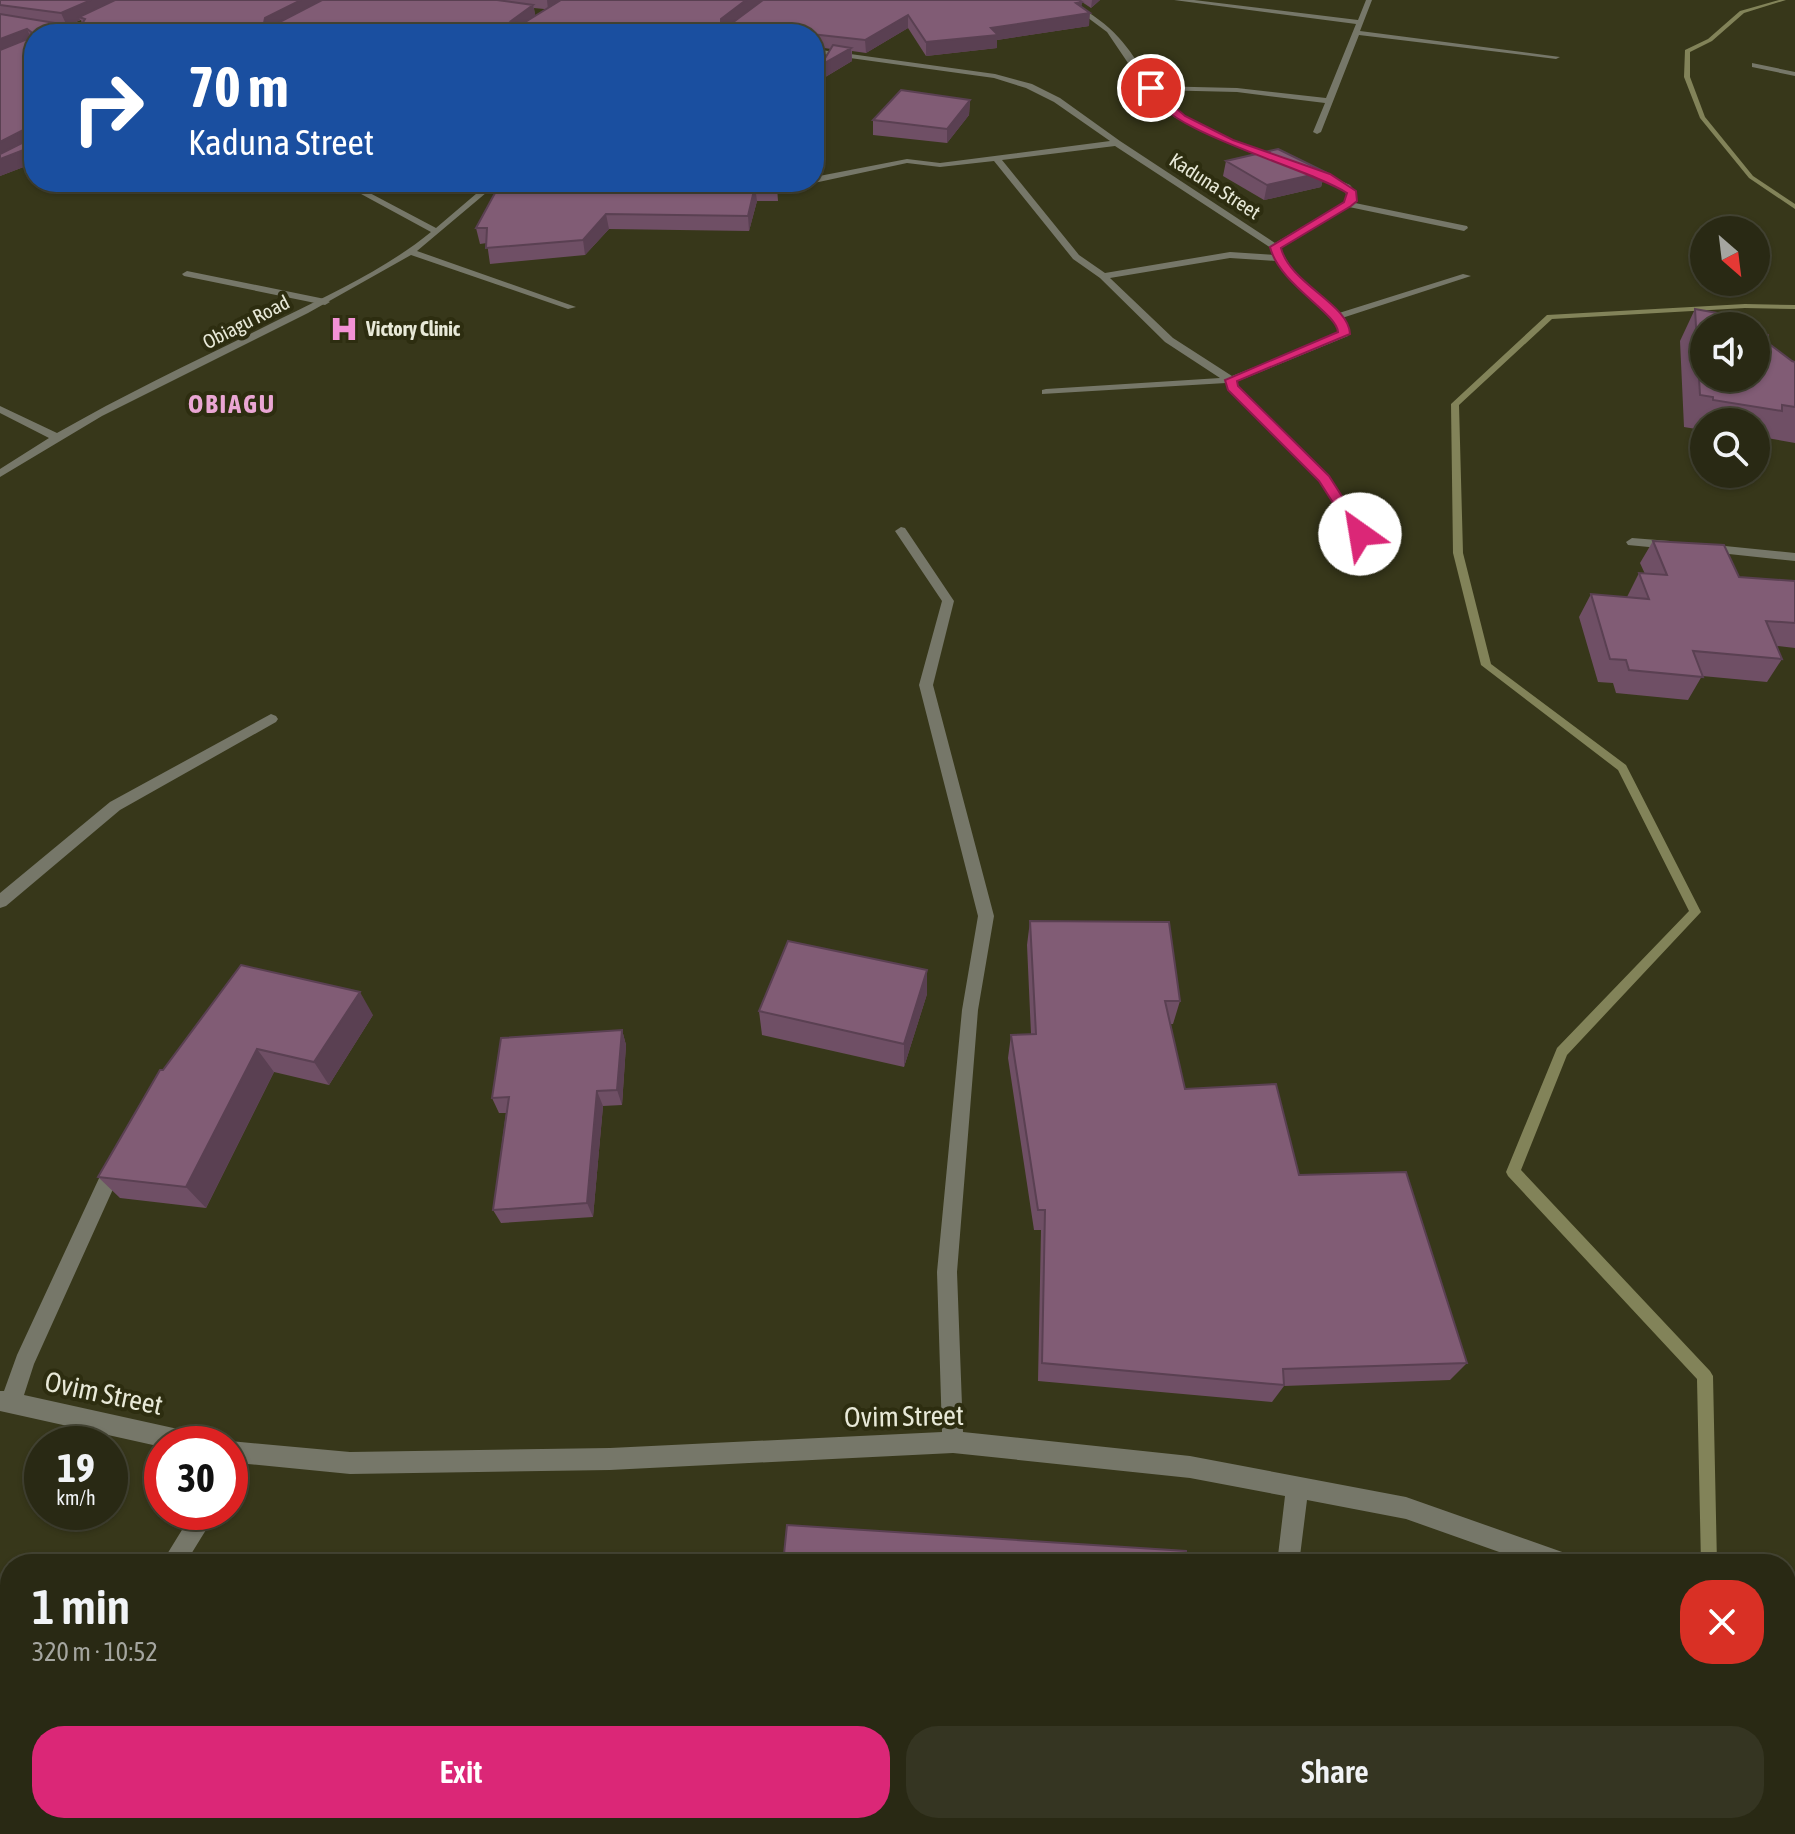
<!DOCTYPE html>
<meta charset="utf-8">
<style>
:root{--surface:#292914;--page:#353522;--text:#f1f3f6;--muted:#a5a6a0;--line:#454534;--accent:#db2777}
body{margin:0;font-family:"Asap Condensed",sans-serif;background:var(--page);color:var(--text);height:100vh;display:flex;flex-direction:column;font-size:30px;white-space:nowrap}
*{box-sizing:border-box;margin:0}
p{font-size:26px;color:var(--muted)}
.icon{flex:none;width:44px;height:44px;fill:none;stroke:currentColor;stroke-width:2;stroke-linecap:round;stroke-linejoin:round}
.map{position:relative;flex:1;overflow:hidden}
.panel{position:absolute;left:0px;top:1554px;width:1796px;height:280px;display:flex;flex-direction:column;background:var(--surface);border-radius:32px 32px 0 0;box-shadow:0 2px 6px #0004,0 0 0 2px var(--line)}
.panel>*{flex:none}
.hud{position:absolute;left:24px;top:24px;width:800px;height:168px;border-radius:32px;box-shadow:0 2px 6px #0004,0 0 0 2px var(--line);background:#1a4fa0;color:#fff;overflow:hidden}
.needle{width:52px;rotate:152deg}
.controls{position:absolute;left:1690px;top:216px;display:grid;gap:16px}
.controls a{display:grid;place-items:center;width:80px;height:80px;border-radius:50%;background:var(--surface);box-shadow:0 2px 6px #0004,0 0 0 2px var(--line);font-size:40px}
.speed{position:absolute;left:24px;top:1426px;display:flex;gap:16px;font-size:40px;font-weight:700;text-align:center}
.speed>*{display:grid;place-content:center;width:104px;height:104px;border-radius:50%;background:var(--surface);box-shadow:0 2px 6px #0004,0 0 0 2px var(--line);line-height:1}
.speed small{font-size:20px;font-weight:400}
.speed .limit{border:12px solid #d22;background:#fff;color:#111}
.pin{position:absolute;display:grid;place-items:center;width:68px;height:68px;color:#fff;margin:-34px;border:4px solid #fff;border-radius:50%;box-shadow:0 2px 8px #0007}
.me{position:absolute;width:88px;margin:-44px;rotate:328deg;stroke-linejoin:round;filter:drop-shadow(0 0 6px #0008)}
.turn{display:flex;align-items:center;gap:28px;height:168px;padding:0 32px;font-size:36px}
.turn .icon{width:104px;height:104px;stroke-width:2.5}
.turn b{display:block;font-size:56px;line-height:68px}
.round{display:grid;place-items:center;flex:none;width:84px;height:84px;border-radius:32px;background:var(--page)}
.headline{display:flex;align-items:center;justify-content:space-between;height:136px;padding:0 32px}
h1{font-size:48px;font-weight:600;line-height:60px}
.button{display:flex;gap:16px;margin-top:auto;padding:16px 32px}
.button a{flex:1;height:92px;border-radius:32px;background:var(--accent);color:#fff;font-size:32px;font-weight:600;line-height:92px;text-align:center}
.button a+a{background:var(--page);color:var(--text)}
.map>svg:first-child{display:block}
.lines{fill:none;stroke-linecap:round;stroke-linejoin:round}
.stream{fill:#828359;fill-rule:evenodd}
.lane{fill:#767769;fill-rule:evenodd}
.street{fill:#767769;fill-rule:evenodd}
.wall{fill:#6f4f65;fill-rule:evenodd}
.shaded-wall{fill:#5a4052}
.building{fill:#815c75;stroke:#5a4052;stroke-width:2}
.route{fill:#db2777;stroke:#8e194d;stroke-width:2}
.labels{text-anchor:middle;stroke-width:8;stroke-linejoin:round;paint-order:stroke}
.far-street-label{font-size:20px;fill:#e8e9d8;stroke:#2d2d10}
.far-poi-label{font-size:20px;font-weight:bold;fill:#e8e9d8;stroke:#2d2d10;text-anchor:start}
.far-district-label{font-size:26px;font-weight:bold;letter-spacing:2px;fill:#eaa6d4;stroke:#2d2d10}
.near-street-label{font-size:28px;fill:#e8e9d8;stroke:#2d2d10}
</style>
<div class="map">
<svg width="1795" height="1834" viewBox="0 0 1795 1834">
<rect width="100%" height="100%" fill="#37371a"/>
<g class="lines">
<!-- stream -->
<path class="stream" d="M 1779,0 L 1786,0 L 1744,13 L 1712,41 L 1690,52 L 1690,77 L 1705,117 L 1753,176 L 1795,204 L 1795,209 L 1749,178 L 1700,118 L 1684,77 L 1685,50 L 1708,39 L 1740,11 Z
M 1745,304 L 1795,305 L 1795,309 L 1745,308 L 1552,319 L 1459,405 L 1463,553 L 1491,664 L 1626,765 L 1701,912 L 1567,1055 L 1521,1170 L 1710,1371 L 1713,1376 L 1717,1564 L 1701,1564 L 1697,1379 L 1508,1176 L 1506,1172 L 1557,1048 L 1689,911 L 1618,770 L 1481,665 L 1453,553 L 1451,404 L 1547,315 Z
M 1592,1824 L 1612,1824 L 1608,1834 L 1587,1834 Z"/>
<!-- lane -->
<path class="lane" d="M 187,271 L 325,299 L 330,302 L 325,305 L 184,276 L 182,274 Z"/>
<!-- street -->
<path class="street" d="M 1064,0 C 1072,0 1074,3 1080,7 C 1118,30 1130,49 1152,86 L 1237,88 L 1326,98 L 1356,24 L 1174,0 L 1194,0 L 1358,20 L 1366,0 L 1372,0 L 1360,31 L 1560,57 L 1556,59 L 1359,35 L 1321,132 L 1317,134 L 1313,132 L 1325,103 L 1237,92 L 1155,90 C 1182,129 1240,143 1283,157 L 1280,161 L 1209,135 L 1174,117 L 1151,97 L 1107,32 Z
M 814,49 L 995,74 L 1032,84 L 1060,98 L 1120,141 L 1275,243 L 1348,200 L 1344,189 L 1303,170 L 1303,166 L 1306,165 L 1350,185 L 1355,191 L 1355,203 L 1467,226 L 1468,228 L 1464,231 L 1349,207 L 1280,248 L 1293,271 L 1339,313 L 1463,274 L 1471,276 L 1342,318 L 1346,324 L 1348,336 L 1236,382 L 1237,386 L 1328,477 L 1366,534 L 1364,537 L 1356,537 L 1320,481 L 1228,389 L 1226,383 L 1042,394 L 1042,390 L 1046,389 L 1220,378 L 1165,342 L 1100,278 L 1073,259 L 994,161 L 940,167 L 907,163 L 814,183 L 812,182 L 814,177 L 907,159 L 940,163 L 1110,141 L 1054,102 L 1026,88 L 994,78 L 814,53 ZM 1115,146 L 1271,248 L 1274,255 L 1230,252 L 1105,273 L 1079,255 L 1002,160 ZM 1230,258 L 1276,261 C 1293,284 1332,308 1339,333 L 1232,376 L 1173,338 L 1110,278 Z
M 1752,63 L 1795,72 L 1795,76 L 1752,67 Z
M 339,182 L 349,182 L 436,228 L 490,182 L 499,182 L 417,251 L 576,307 L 568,309 L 411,255 L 308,313 L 102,416 L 0,477 L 0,469 L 49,438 L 0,413 L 0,406 L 57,433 C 130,391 206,356 282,318 C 333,293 387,268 431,232 Z
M 748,182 L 799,182 L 795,185 L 752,185 Z
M 901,527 L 905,528 L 954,601 L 933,685 L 994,916 L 978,1010 L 957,1272 L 963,1432 L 1190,1456 L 1406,1497 L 1565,1553 L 1573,1556 L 1576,1564 L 1533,1564 L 1406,1519 L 1307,1500 L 1299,1564 L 1277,1564 L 1285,1496 L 1190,1478 L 953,1453 L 610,1470 L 350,1474 L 248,1464 L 238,1482 L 230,1485 L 230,1444 L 223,1444 L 230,1441 L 350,1452 L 610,1448 L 942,1432 L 937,1272 L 962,1010 L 978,916 L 919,685 L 942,601 L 895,531 Z
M 1632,538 L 1670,541 L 1676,545 L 1670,549 L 1628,545 L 1626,542 Z
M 1705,544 L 1795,553 L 1795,561 L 1701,551 L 1701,545 Z
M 271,714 L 276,716 L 278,719 L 276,722 L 120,810 L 6,906 L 0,908 L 0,893 L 110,802 Z
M 114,1159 L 121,1161 L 123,1167 L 34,1364 L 24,1395 L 196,1433 L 204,1436 L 207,1444 L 162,1444 L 162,1447 L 0,1411 L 0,1391 L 4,1391 L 17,1355 L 107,1161 Z
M 193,1512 L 217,1512 L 185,1564 L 161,1564 Z
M 1786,1620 L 1795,1623 L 1795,1647 L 1786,1644 Z
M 10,1722 L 10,1753 L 0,1758 L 0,1727 Z
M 1244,1824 L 1270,1824 L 1268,1834 L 1242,1834 Z"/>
</g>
<!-- wall -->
<path class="wall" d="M 0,0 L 1100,0 L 1091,8 L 1082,2 L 1081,7 L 1089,26 L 997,40 L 997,48 L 926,56 L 908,28 L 866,53 L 852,51 L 852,61 L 822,79 L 821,65 L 831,49 L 817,47 L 818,57 L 814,58 L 814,34 L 34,34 L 34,163 L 0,176 ZM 534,8 L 544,9 L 546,10 L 535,16 ZM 81,20 L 82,24 L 71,24 Z
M 970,100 L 969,115 L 947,143 L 873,135 L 873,120 Z
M 1226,161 L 1325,172 L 1321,187 L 1264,200 L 1223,176 Z
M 501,182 L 777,187 L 778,201 L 757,201 L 749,231 L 609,229 L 585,255 L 490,264 L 487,243 L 480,244 L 476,228 Z
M 1695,309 L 1704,326 L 1768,343 L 1792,361 L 1795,362 L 1795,443 L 1767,438 L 1764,444 L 1756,442 L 1756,422 L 1704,422 L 1704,434 L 1696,433 L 1696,429 L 1684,427 L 1680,341 Z
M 1653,541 L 1739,577 L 1795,581 L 1795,648 L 1777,646 L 1782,659 L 1767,682 L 1702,676 L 1688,700 L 1616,693 L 1613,683 L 1598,682 L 1579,617 L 1591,594 L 1627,597 L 1639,573 L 1645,574 L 1640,563 Z
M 1030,921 L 1180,1001 L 1173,1024 L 1170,1024 L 1185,1089 L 1299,1175 L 1467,1363 L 1450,1380 L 1284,1386 L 1272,1402 L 1038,1381 L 1041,1230 L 1034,1230 L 1008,1058 L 1011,1035 L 1031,1034 L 1027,945 Z
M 927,970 L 927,994 L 904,1067 L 762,1035 L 759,1011 Z
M 373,1015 L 329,1085 L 274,1072 L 206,1208 L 120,1198 L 98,1177 L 163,1070 Z
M 622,1030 L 626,1045 L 622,1105 L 603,1106 L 593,1217 L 501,1223 L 493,1210 L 506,1113 L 499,1113 L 492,1098 Z"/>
<!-- shaded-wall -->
<path class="shaded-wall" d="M 91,0 L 126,0 L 79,17 L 80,20 L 67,26 L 61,13 Z
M 301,0 L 330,0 L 270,31 L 264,23 L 265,18 Z
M 547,0 L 564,0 L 548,10 Z
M 746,0 L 764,0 L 722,32 L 721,19 Z
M 1092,0 L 1100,0 L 1091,8 Z
M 1082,2 L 1080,15 L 1090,13 L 1089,26 L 997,40 L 997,48 L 926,56 L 926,42 L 991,28 Z
M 533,5 L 536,18 L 514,34 L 511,21 Z
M 908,15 L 908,28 L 866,53 L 865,40 Z
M 27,29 L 33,42 L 0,55 L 0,39 Z
M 817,43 L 818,57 L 814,58 L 814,44 Z
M 851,48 L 852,61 L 822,79 L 821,65 Z
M 970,100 L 969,115 L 947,143 L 947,129 Z
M 23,130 L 30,144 L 34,146 L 34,163 L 0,176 L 0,142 Z
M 1325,172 L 1321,187 L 1264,200 L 1267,185 Z
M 755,186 L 757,201 L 749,231 L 748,216 Z
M 606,214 L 609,229 L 585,255 L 583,240 Z
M 927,970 L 927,994 L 904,1067 L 904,1044 Z
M 360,992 L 373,1015 L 329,1085 L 314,1062 Z
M 622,1030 L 626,1045 L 622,1105 L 617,1090 Z
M 257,1049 L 274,1072 L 206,1208 L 186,1187 Z
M 597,1091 L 603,1106 L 593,1217 L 587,1203 Z"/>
<!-- building -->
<path class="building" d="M 0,0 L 91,0 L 61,13 L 0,5 Z
M 115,0 L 301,0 L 265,18 L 264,23 L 276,24 L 322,0 L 497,0 L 533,5 L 511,21 L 522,24 L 561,0 L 746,0 L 721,19 L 721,23 L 732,23 L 763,0 L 1079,0 L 1082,2 L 1076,3 L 1090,13 L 991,28 L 998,35 L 926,42 L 908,15 L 865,40 L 811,34 L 34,34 L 34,146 L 0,159 L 0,154 L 28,140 L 30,133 L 23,130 L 0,142 L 0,50 L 30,38 L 31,32 L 27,29 L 0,39 L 0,14 L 61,24 L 82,24 L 85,19 L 79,17 Z
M 833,45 L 851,48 L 821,65 Z
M 901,90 L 970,100 L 947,129 L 873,120 Z
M 1278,149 L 1325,172 L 1267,185 L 1226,161 Z
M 501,182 L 775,182 L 777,187 L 755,186 L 748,216 L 606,214 L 583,240 L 486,248 L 487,228 L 476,228 Z
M 1695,309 L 1734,316 L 1734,326 L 1704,326 L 1704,378 L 1756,378 L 1756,333 L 1768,335 L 1768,343 L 1792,361 L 1795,362 L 1795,407 L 1782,405 L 1782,411 L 1713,400 L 1713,397 L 1700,395 Z
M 1653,541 L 1724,545 L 1739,577 L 1795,581 L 1795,623 L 1766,621 L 1782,659 L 1693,651 L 1703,677 L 1629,670 L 1626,660 L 1610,659 L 1591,594 L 1649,599 L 1639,573 L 1667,575 Z
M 1030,921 L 1169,922 L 1180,1001 L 1165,1001 L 1185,1089 L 1276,1084 L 1299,1175 L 1406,1172 L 1467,1363 L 1283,1369 L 1284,1385 L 1042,1363 L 1045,1210 L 1038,1210 L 1011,1035 L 1036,1034 Z
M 788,941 L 927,970 L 904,1044 L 759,1011 Z
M 241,965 L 360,992 L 314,1062 L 257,1049 L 186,1187 L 98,1177 L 160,1070 L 163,1070 Z
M 622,1030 L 617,1090 L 597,1091 L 587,1203 L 493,1210 L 509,1097 L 492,1098 L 501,1038 Z
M 787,1525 L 1186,1551 L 1187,1564 L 783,1564 Z"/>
<!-- route -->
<path class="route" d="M 1151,86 L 1185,116 L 1233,140 L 1330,174 L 1356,191 L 1357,201 L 1351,206 L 1281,248 C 1290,284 1349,304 1350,334 L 1237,381 L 1238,386 L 1329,476 L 1366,534 L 1364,537 L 1355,537 L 1319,481 L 1228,390 L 1225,380 L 1338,332 C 1337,313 1279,284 1270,247 L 1344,202 L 1347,193 C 1302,165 1164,133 1147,88 Z"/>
<!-- icons -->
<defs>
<symbol id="hospital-bare" viewBox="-9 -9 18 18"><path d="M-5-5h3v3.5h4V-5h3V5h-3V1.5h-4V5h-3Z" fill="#f391d5" stroke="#2d2d10" stroke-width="2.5" paint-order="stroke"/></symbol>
</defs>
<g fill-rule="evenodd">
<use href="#hospital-bare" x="324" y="309" width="40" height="40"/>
</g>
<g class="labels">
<!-- far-street labels -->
<g class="far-street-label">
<text transform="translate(1215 186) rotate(33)" y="7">Kaduna Street</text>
<text transform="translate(246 322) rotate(-27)" y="7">Obiagu Road</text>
</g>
<!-- far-poi labels -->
<g class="far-poi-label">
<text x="366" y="336">Victory Clinic</text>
</g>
<!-- far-district labels -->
<g class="far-district-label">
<text x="232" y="413">OBIAGU</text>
</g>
<!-- near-street labels -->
<g class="near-street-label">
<text transform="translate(104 1393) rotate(12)" y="10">Ovim Street</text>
<text transform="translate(904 1416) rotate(-1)" y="10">Ovim Street</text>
</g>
</g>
</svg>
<div class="controls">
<a><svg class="needle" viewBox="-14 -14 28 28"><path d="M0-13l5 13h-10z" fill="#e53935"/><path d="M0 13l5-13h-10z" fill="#a5a6a0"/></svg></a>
<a><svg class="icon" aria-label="sound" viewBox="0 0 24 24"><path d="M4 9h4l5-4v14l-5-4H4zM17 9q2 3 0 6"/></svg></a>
<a><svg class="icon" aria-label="search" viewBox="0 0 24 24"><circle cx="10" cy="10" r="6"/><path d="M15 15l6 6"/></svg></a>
</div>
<div class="speed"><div>19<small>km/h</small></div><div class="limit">30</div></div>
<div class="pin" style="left:1151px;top:88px;background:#d93025"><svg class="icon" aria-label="arrive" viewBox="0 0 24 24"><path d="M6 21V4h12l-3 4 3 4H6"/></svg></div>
<svg class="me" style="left:1360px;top:534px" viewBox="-20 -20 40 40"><circle r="19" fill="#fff"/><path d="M0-13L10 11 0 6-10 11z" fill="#db2777"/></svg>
<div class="hud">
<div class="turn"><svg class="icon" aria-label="right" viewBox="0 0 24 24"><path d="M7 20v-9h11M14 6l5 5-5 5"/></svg><div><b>70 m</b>Kaduna Street</div></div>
</div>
<section class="panel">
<div class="headline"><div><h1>1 min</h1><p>320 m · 10:52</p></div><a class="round" style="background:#d93025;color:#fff"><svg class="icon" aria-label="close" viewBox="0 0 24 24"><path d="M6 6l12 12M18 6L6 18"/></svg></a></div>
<div class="button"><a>Exit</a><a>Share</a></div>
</section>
</div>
